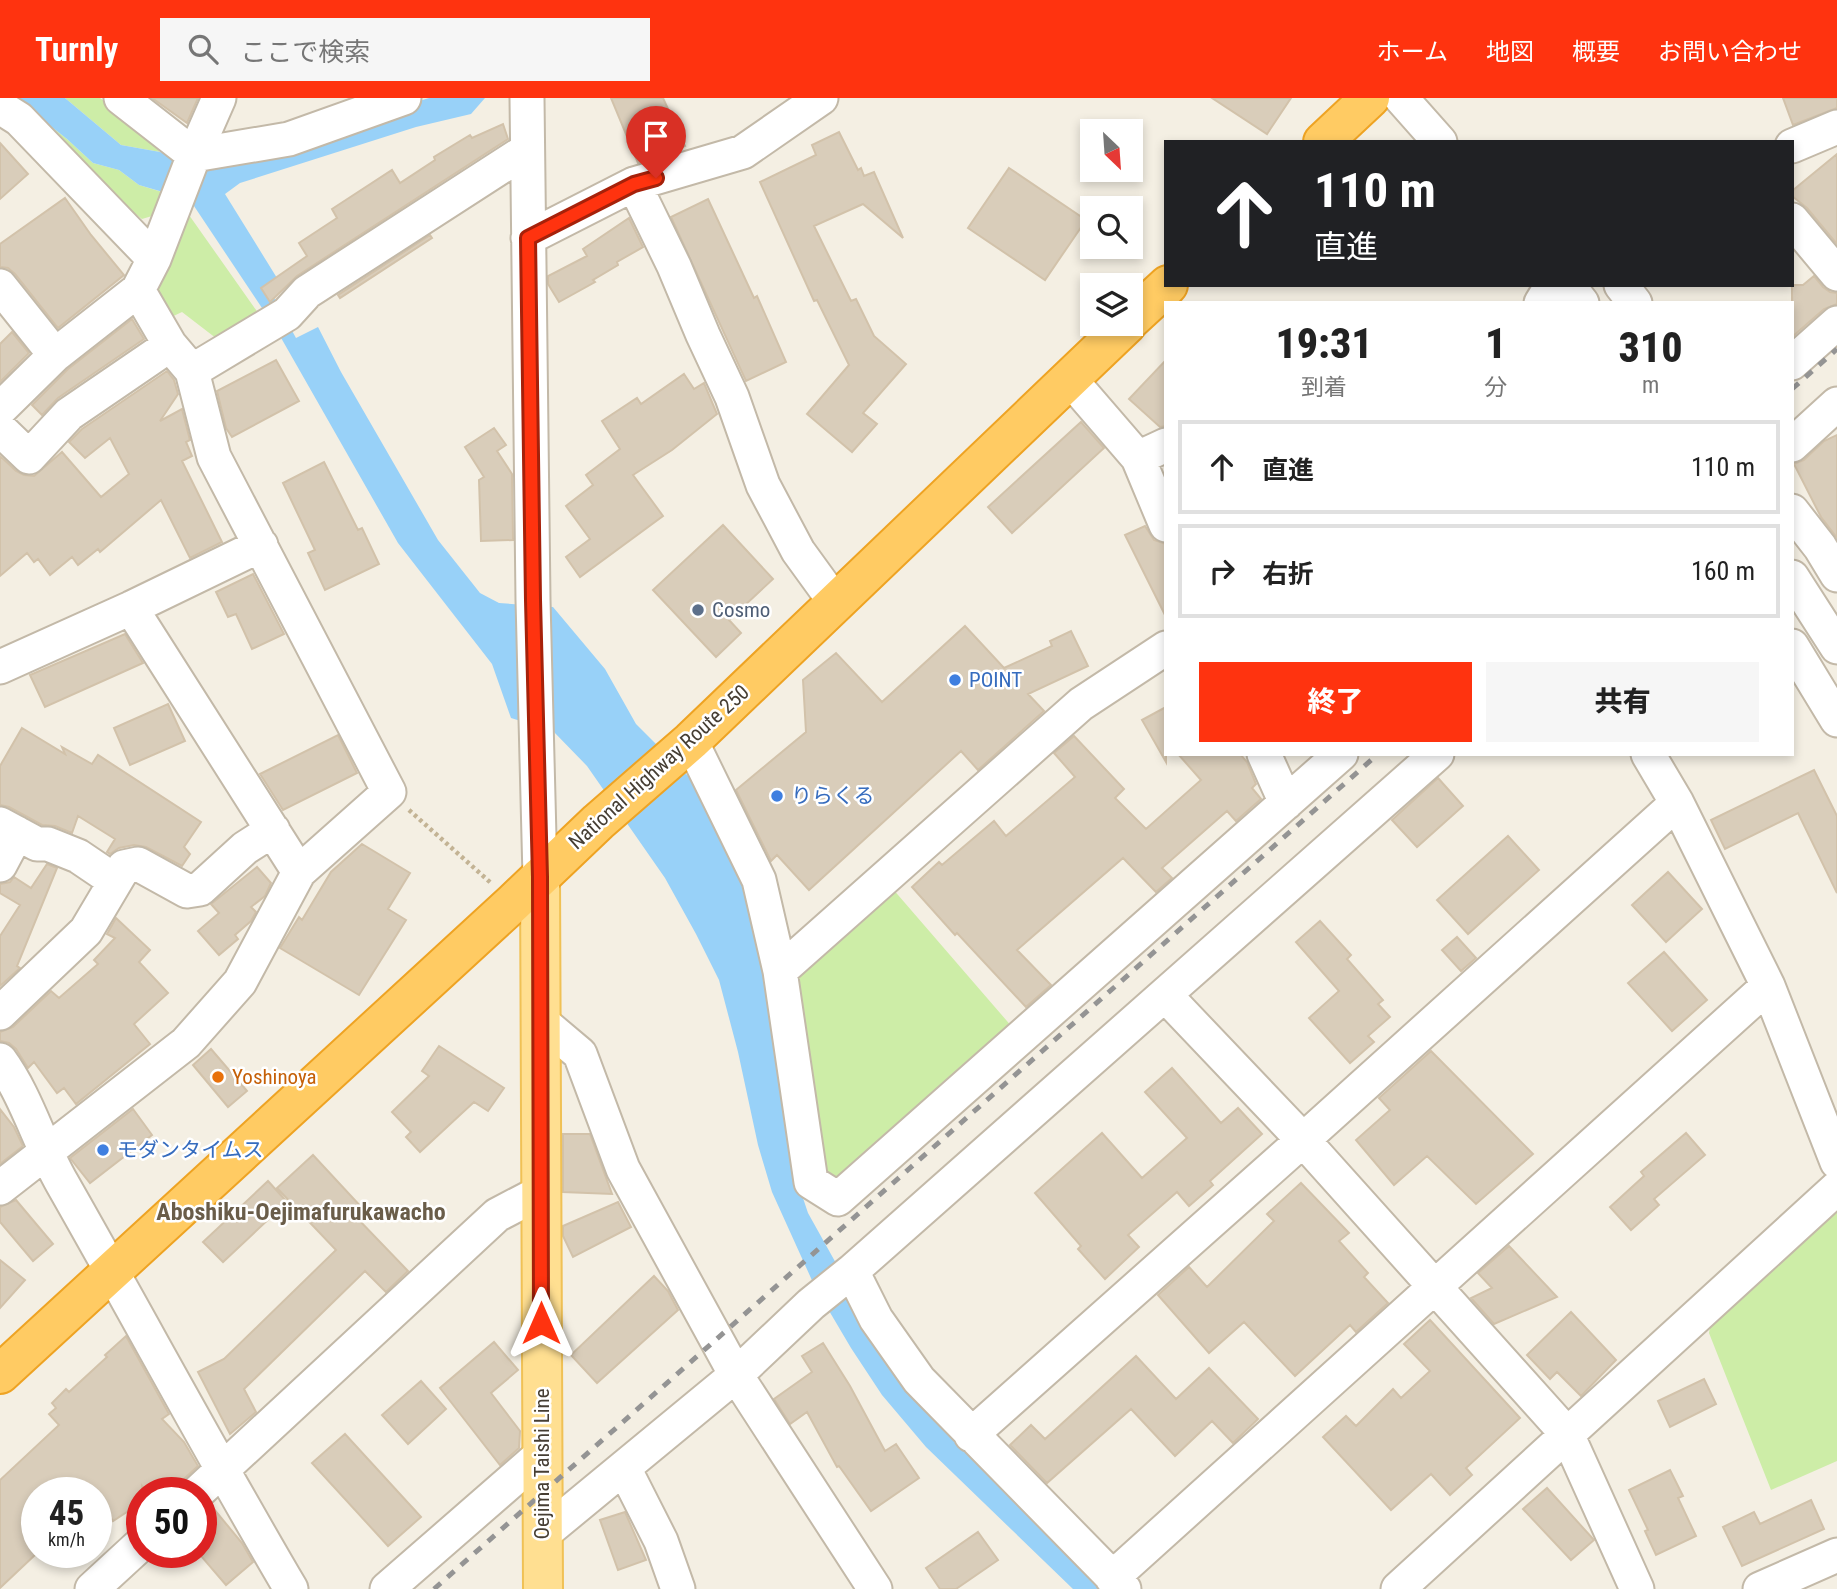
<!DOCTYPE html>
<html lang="ja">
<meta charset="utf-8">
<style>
:root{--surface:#fff;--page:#f6f6f6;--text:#222;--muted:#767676;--line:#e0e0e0;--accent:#ff330f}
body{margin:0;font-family:"Roboto Condensed","Noto Sans JP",sans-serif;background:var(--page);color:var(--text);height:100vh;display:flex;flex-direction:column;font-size:26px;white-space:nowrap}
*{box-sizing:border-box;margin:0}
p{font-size:23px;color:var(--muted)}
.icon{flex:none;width:38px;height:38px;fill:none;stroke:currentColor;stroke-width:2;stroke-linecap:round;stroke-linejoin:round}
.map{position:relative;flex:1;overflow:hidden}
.panel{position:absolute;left:1164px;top:203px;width:630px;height:455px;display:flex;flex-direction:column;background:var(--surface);border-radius:0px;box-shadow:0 4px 10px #0003}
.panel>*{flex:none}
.top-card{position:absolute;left:1164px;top:42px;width:630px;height:147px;border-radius:0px;box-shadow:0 4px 10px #0003;background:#202124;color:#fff;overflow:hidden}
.needle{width:46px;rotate:155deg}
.buttons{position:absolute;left:1080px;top:21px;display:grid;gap:14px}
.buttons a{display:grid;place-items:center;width:63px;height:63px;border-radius:0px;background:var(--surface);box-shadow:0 4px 10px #0003;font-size:35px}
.speed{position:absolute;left:21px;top:1379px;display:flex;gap:14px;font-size:35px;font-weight:700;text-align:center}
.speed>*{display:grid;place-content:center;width:91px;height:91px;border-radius:50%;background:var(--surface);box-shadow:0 4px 10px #0003;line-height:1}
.speed small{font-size:18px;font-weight:400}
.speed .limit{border:10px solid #d22;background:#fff;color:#111}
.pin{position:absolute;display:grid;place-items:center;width:60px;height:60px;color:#fff;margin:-72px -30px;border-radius:50% 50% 50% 0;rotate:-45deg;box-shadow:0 0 7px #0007}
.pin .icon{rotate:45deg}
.me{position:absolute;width:77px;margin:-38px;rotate:0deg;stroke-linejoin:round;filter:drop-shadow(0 0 5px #0008)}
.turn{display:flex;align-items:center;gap:24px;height:147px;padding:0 35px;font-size:32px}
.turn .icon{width:91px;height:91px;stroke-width:2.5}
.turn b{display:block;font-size:49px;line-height:60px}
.eta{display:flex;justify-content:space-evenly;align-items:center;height:119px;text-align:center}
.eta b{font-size:42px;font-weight:800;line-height:49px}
.primary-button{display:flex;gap:14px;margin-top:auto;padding:14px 35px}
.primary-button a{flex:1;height:80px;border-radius:0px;background:var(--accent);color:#fff;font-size:28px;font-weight:800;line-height:80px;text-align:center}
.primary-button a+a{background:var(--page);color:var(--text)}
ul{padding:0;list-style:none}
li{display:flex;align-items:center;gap:21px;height:94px;margin:0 14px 10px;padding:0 21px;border:4px solid var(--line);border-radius:0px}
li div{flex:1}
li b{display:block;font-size:26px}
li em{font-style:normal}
header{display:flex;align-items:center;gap:42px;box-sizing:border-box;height:98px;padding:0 35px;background:var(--accent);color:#fff}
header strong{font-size:33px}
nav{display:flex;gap:38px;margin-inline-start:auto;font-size:24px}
.search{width:490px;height:63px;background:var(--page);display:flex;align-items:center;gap:18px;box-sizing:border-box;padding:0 24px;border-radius:0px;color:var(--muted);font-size:26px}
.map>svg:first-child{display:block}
.green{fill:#cdeda7}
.water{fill:#98d1f8}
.building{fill:#d9cdba;stroke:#d2c2aa;stroke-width:2}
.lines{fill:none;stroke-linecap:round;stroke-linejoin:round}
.minor-casing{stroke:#c3b9a8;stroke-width:37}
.major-casing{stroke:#f0c155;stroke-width:42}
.highway-casing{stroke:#eea323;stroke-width:42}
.path{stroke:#c3b394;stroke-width:4.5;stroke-dasharray:3.5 3.5;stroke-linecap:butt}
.minor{stroke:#fff;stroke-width:33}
.major{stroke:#ffdf91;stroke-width:38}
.highway{stroke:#ffcb63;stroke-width:38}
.rail{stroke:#949494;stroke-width:5;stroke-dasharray:9 9;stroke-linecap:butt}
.route-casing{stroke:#a6210a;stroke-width:18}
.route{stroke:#ff330f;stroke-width:12}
.service-dot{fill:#5c6f8a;stroke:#fff;stroke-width:2.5}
.shop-dot{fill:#3f7fe0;stroke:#fff;stroke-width:2.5}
.food-dot{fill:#e8710a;stroke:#fff;stroke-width:2.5}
.labels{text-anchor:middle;stroke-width:5;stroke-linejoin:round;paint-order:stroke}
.service-label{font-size:21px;fill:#4e5e75;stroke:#fff;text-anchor:start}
.shop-label{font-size:21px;fill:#366cbe;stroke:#fff;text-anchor:start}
.street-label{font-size:21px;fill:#463e33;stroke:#fff}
.food-label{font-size:21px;fill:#c56008;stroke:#fff;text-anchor:start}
.quarter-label{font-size:24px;font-weight:bold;fill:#6a5d49;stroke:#fff}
</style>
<header>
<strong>Turnly</strong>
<div class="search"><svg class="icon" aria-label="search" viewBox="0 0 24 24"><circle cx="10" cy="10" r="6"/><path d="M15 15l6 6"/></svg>ここで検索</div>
<nav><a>ホーム</a><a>地図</a><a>概要</a><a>お問い合わせ</a></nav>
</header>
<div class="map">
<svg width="1837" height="1491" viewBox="0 0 1837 1491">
<rect width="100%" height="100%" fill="#f4efe3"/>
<!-- green -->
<path class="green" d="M 65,0 L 100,0 L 133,26 L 160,54 L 121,47 Z
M 31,12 L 67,41 L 93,65 L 119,72 L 139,87 L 162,94 L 152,118 L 142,121 L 89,80 Z
M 189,117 L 261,219 L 221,244 L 182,214 L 163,223 L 157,208 L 158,187 Z
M 892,790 L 1013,930 L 840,1084 L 825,1076 L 794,889 L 805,865 Z
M 1837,1110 L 1837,1363 L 1771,1392 L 1709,1235 L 1712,1217 Z"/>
<!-- water -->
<path class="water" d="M 15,0 L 65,0 L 121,47 L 160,54 L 203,71 L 429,0 L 485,0 L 471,16 L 416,29 L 240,85 L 225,96 L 277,180 L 267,187 L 296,240 L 318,229 L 341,274 L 438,442 L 480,495 L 499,505 L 553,509 L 605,571 L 636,626 L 694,684 L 735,764 L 754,816 L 772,916 L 790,1061 L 808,1115 L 837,1167 L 911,1291 L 954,1343 L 1106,1491 L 1073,1491 L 926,1349 L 882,1297 L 851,1250 L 815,1189 L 772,1094 L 758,1047 L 738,954 L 719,882 L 696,836 L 665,780 L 587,668 L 553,633 L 511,620 L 492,566 L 398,445 L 276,231 L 190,102 L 139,87 L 119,72 L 93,65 L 67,41 Z"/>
<!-- building -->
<path class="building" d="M 152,0 L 198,0 L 187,25 Z
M 611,0 L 663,0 L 685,48 L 638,65 Z
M 1212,0 L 1291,0 L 1267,36 Z
M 1783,0 L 1837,0 L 1837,10 L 1793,27 Z
M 503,26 L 508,41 L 297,178 L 270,204 L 261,190 L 307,158 L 299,145 L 337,120 L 332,111 L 392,72 L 400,85 L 435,62 L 434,59 L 470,37 L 472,40 Z
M 839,34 L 858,72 L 861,70 L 864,78 L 874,74 L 903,140 L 863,106 L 814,128 L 851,203 L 856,201 L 874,238 L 906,266 L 863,315 L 877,326 L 852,354 L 807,316 L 849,267 L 817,202 L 814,203 L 760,84 L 816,57 L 812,47 Z
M 0,45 L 28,76 L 0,101 Z
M 1837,56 L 1837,146 L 1807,110 L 1792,98 L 1792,93 Z
M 1009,70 L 1086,122 L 1045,182 L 968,130 Z
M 65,100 L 91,137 L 124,177 L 58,230 L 15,176 L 8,170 L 0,169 L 0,146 Z
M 708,101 L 754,200 L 757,198 L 786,264 L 746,283 L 671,119 Z
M 629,120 L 643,149 L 617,164 L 618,167 L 593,182 L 595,184 L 559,204 L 548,186 L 548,178 L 587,158 L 583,151 Z
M 430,137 L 432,140 L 340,200 L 338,197 Z
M 1814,178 L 1823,189 L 1830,194 L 1837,195 L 1837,206 L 1824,211 L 1792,239 L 1792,187 L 1803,187 Z
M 132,221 L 144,241 L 58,300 L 42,317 L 32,307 L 68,271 Z
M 12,234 L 29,255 L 0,284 L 0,246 Z
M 276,262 L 299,303 L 232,339 L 226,330 L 217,293 Z
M 1166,262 L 1166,328 L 1160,329 L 1129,301 Z
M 167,273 L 174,282 L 178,296 L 160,323 L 182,311 L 190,342 L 186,344 L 192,358 L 182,363 L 222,444 L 190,460 L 161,402 L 100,454 L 98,451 L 78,467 L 72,459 L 50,477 L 38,461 L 34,464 L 27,455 L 0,478 L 0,358 L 16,373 L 24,377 L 34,378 L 62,354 L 101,399 L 129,376 L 110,340 L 85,360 L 69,344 L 82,331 Z
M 684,276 L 694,291 L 704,285 L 717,316 L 672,352 L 633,377 L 663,418 L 580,479 L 566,459 L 590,441 L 566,408 L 593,387 L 586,377 L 620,351 L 602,323 L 637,300 L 641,306 Z
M 1081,324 L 1104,350 L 1012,435 L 988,409 Z
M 494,330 L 506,347 L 497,353 L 512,376 L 513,442 L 481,443 L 479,382 L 484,379 L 465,349 Z
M 1837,337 L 1837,440 L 1821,419 L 1794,366 L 1804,362 L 1824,343 Z
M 324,364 L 358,432 L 362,430 L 379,466 L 325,492 L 308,455 L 315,452 L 283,385 Z
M 723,427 L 773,481 L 729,522 L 741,535 L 716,559 L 653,492 Z
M 1145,428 L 1154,442 L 1166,446 L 1166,519 L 1125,437 Z
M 253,476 L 284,536 L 252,551 L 236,516 L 228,519 L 216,494 Z
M 965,528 L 1004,570 L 1052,548 L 1050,543 L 1071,533 L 1088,568 L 1028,596 L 1044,613 L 978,672 L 961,653 L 809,792 L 777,757 L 771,763 L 736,692 L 806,634 L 803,582 L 836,555 L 882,604 Z
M 125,536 L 143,565 L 45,609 L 30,577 Z
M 168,606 L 185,643 L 130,667 L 114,630 Z
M 1166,609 L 1166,664 L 1142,622 Z
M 22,630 L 65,656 L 62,649 L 92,666 L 98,657 L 201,724 L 184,749 L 190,756 L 182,768 L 146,749 L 134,747 L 119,750 L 110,756 L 107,754 L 115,741 L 78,718 L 72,735 L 55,728 L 42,727 L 9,709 L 0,707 L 0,668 Z
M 338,637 L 357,675 L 283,712 L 260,676 Z
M 1074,638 L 1124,691 L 1115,700 L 1146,731 L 1201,682 L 1178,656 L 1240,656 L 1247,664 L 1256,686 L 1252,690 L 1261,701 L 1236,723 L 1227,713 L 1162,770 L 1172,780 L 1156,794 L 1123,760 L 1017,852 L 1051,887 L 1026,909 L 957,835 L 955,837 L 912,789 L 939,764 L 942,767 L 994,723 L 1006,738 L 1075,679 L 1054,655 Z
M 1814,672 L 1837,718 L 1837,795 L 1798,715 L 1725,751 L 1711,722 Z
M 1438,680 L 1463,708 L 1417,749 L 1392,722 Z
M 1508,738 L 1539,772 L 1468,836 L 1437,802 Z
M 362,746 L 410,775 L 388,811 L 406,822 L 359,897 L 280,850 L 299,819 L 302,822 L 331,774 Z
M 47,766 L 57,770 L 17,868 L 20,870 L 0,888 L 0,838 L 20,807 L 0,795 L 0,786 L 10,784 L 14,779 L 31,790 Z
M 257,769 L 271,785 L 265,798 L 251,809 L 256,814 L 251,823 L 235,837 L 238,841 L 219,857 L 198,833 L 219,815 L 211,806 Z
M 1668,774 L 1702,811 L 1666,844 L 1632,807 Z
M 116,820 L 150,852 L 139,864 L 168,895 L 134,926 L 150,946 L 76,1006 L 64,990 L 57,995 L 34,964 L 28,970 L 16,951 L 9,945 L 0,943 L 0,934 L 13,929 L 51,893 L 59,900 L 98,866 L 94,862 L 115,840 L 107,836 Z
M 1320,823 L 1351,857 L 1347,861 L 1383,902 L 1378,906 L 1390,919 L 1368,938 L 1374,944 L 1350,965 L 1309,920 L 1339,893 L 1296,844 Z
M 1457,839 L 1476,860 L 1461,873 L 1442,852 Z
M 1664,854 L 1707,902 L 1672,933 L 1628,885 Z
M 439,948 L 504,990 L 488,1013 L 474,1004 L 420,1054 L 406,1039 L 411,1034 L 392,1014 L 429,978 L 422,973 Z
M 211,951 L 247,993 L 228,1009 L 193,967 Z
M 1431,953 L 1533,1056 L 1476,1106 L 1427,1058 L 1394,1087 L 1356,1042 L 1390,1012 L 1379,1000 Z
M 1172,970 L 1221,1025 L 1238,1010 L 1262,1036 L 1210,1083 L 1213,1087 L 1189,1108 L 1177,1094 L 1128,1137 L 1139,1149 L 1105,1181 L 1078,1151 L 1081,1148 L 1035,1095 L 1102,1035 L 1142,1080 L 1187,1040 L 1145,994 Z
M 0,1011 L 14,1029 L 23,1048 L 0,1066 Z
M 133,1011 L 152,1037 L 90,1085 L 70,1060 Z
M 1686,1035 L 1705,1057 L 1654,1101 L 1659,1107 L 1631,1132 L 1610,1109 L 1644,1078 L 1641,1074 Z
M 563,1036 L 590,1036 L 612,1096 L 563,1094 Z
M 313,1057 L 364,1112 L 356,1119 L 408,1173 L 386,1194 L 365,1173 L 244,1291 L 256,1314 L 230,1336 L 198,1274 L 224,1261 L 336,1152 L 277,1090 Z
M 268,1083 L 287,1104 L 223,1164 L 203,1144 Z
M 1301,1085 L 1349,1135 L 1339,1143 L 1368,1175 L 1364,1179 L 1388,1205 L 1356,1234 L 1350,1227 L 1295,1278 L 1244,1224 L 1209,1255 L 1158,1197 L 1189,1169 L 1207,1189 L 1274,1123 L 1267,1116 Z
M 16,1102 L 53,1146 L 33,1163 L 0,1124 L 0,1109 Z
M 618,1104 L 631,1129 L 573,1159 L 563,1138 L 563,1128 Z
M 1509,1148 L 1557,1199 L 1494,1226 L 1471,1200 L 1492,1190 L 1478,1175 Z
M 0,1162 L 25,1182 L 0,1210 Z
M 654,1178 L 668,1193 L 678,1212 L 597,1285 L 571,1257 Z
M 1571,1214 L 1616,1262 L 1581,1298 L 1557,1274 L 1550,1281 L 1527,1257 Z
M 1430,1222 L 1520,1320 L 1466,1370 L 1472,1377 L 1450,1397 L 1431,1376 L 1391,1412 L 1323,1339 L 1346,1318 L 1356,1328 L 1393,1291 L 1401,1300 L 1430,1273 L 1404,1246 Z
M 126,1238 L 169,1316 L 162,1321 L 184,1344 L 198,1368 L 184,1381 L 174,1395 L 147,1395 L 142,1388 L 142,1404 L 113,1423 L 96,1395 L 37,1395 L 37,1455 L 0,1490 L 0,1382 L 59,1327 L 49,1316 L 56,1310 L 52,1305 L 66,1291 L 69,1294 L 107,1259 L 105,1257 Z
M 494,1244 L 518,1272 L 491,1295 L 520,1333 L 519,1350 L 500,1367 L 440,1290 Z
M 823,1245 L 850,1288 L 885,1353 L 896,1346 L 919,1380 L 871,1413 L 839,1368 L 837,1369 L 807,1314 L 790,1326 L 774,1301 L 812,1274 L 802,1258 Z
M 1136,1258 L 1176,1301 L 1209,1270 L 1258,1321 L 1233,1345 L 1212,1323 L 1175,1358 L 1131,1311 L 1047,1385 L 1010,1347 L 1031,1327 L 1045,1341 Z
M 1704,1281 L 1716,1306 L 1670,1329 L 1658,1303 Z
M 421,1283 L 446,1311 L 408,1346 L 382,1317 Z
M 345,1336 L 421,1419 L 388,1448 L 312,1365 Z
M 1670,1372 L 1683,1398 L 1678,1400 L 1696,1438 L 1656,1457 L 1645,1433 L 1648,1432 L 1629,1392 Z
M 1547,1390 L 1594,1442 L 1571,1462 L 1523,1411 Z
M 1811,1402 L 1824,1431 L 1742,1468 L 1723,1429 L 1754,1414 L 1760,1426 Z
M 213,1410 L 242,1445 L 253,1464 L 226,1487 L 201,1458 L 201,1420 Z
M 625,1414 L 646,1462 L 618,1472 L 600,1422 Z
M 978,1434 L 998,1462 L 956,1491 L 940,1491 L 926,1470 Z"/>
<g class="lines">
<defs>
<path id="minor" d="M 121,0 L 194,57 L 289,41 L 404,0
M 527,0 L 533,502 L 540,779
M 1401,0 L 1440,44
M 0,9 L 19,21 L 154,161
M 1792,48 L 1837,29
M 634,86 L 674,168 L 703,237 L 732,299 L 763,387 L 798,453 L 835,504
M 1792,122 L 1837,176
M 528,140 L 634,86 L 743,54 L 821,0
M 1568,187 L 1582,205
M 1621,187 L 1635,205
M 0,188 L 55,257
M 1541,205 L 1552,187
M 1792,265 L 1837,225
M 192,273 L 287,216 L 307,194 L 527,52
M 1069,280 L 1138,360 L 1166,427
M 0,311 L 55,257 L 138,192 L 154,161 L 194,57 L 219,0
M 0,331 L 29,359 L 69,316 L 170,247
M 1792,347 L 1837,306
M 1138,360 L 1166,347
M 1792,413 L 1820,449 L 1837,477
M 1792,479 L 1837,549
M 131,510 L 299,774
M 1792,548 L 1837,622
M 0,569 L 131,510 L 261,447
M 691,643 L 759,782 L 780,873 L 811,1084 L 838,1101 L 1341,656
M 1264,656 L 1286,705
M 1648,656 L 1677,705 L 1768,888 L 1837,1064
M 0,726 L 37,746 L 48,746 L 78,758 L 115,783
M 0,767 L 17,735
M 780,873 L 1081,606 L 1166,550
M 1165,897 L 1303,1042 L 1567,1336 L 1637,1491
M 0,915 L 86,833 L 124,769 L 138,766 L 187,793 L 200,791 L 245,750 L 273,732
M 542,924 L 580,956 L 623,1071 L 736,1277 L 875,1491
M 0,962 C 27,999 39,1045 62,1085 C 139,1220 212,1357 291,1491
M 0,1090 L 186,945 L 240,884 L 299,774 L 389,694 L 214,359 L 192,273 L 170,247 L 138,192
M 852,1173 L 876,1221 L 919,1282 L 1124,1491
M 971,1337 L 1303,1042 L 1677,705
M 624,1370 L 661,1443 L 678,1491
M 197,1395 L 497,1117 L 541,1094
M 542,1437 L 736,1277 L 811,1206 L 852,1173 L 1437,656
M 1112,1480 L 1768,888
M 92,1491 L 142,1445
M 387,1491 L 542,1356
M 1398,1491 L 1837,1090
M 1760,1491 L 1837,1457"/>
<path id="major" d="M 540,779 L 543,1491"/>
<path id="highway" d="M 1323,44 L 1370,0
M 1130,222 L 1168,187
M 0,1276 L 513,805 L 598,724 L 691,643 L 1127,226"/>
</defs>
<!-- minor casing -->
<use href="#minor" class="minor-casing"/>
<!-- major casing -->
<use href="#major" class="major-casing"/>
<!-- highway casing -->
<use href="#highway" class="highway-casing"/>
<!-- path -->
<path class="path" d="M 409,712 L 491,785"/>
<!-- minor -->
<use href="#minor" class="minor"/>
<!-- major -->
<use href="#major" class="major"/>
<!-- highway -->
<use href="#highway" class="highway"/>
<!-- rail -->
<path class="rail" d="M 1792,291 L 1837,251
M 434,1491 L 1378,656"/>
</g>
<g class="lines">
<defs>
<path id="route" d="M 541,1225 L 540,779 L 533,502 L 528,140 L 634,86 L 656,80"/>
</defs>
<!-- route casing -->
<use href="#route" class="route-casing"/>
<!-- route -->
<use href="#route" class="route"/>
</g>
<!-- markers -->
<circle class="service-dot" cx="698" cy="512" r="7"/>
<g class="shop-dot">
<circle cx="955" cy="582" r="7"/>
<circle cx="777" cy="698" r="7"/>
<circle cx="103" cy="1052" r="7"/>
</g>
<circle class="food-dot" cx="218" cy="979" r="7"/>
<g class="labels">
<!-- service labels -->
<g class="service-label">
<text x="712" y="519">Cosmo</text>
</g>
<!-- shop labels -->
<g class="shop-label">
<text x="969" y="589">POINT</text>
<text x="791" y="705">りらくる</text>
<text x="117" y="1059">モダンタイムス</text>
</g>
<!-- street labels -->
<g class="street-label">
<text transform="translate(659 669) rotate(-42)" y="7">National Highway Route 250</text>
<text transform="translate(542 1366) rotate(-90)" y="7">Oejima Taishi Line</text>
</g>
<!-- food labels -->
<g class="food-label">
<text x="232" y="986">Yoshinoya</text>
</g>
<!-- quarter labels -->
<g class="quarter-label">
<text x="301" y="1122">Aboshiku-Oejimafurukawacho</text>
</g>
</g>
</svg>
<div class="buttons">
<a><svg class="needle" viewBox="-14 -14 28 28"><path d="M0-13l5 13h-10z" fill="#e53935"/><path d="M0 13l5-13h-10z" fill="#767676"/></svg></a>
<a><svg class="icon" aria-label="search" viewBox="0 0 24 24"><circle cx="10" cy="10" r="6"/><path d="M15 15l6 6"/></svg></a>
<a><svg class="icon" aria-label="layers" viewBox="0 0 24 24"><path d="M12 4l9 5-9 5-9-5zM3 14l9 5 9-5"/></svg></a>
</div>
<div class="speed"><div>45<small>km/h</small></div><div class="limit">50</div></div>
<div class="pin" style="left:656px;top:80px;background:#d93025"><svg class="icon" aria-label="arrive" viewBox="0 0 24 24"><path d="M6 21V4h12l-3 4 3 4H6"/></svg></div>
<svg class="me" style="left:541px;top:1225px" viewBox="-20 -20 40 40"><path d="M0-17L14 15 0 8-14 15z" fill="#ff330f" stroke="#fff" stroke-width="4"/></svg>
<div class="top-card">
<div class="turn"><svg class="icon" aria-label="ahead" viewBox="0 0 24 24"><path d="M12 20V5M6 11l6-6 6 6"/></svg><div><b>110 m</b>直進</div></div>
</div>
<section class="panel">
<div class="eta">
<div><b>19:31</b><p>到着</p></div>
<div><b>1</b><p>分</p></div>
<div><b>310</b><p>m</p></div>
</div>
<ul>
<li><svg class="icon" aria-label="ahead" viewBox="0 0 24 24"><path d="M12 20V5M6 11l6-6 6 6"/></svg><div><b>直進</b></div><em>110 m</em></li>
<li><svg class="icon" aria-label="right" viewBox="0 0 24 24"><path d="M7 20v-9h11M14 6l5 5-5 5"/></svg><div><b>右折</b></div><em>160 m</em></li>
</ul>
<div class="primary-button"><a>終了</a><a>共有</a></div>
</section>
</div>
